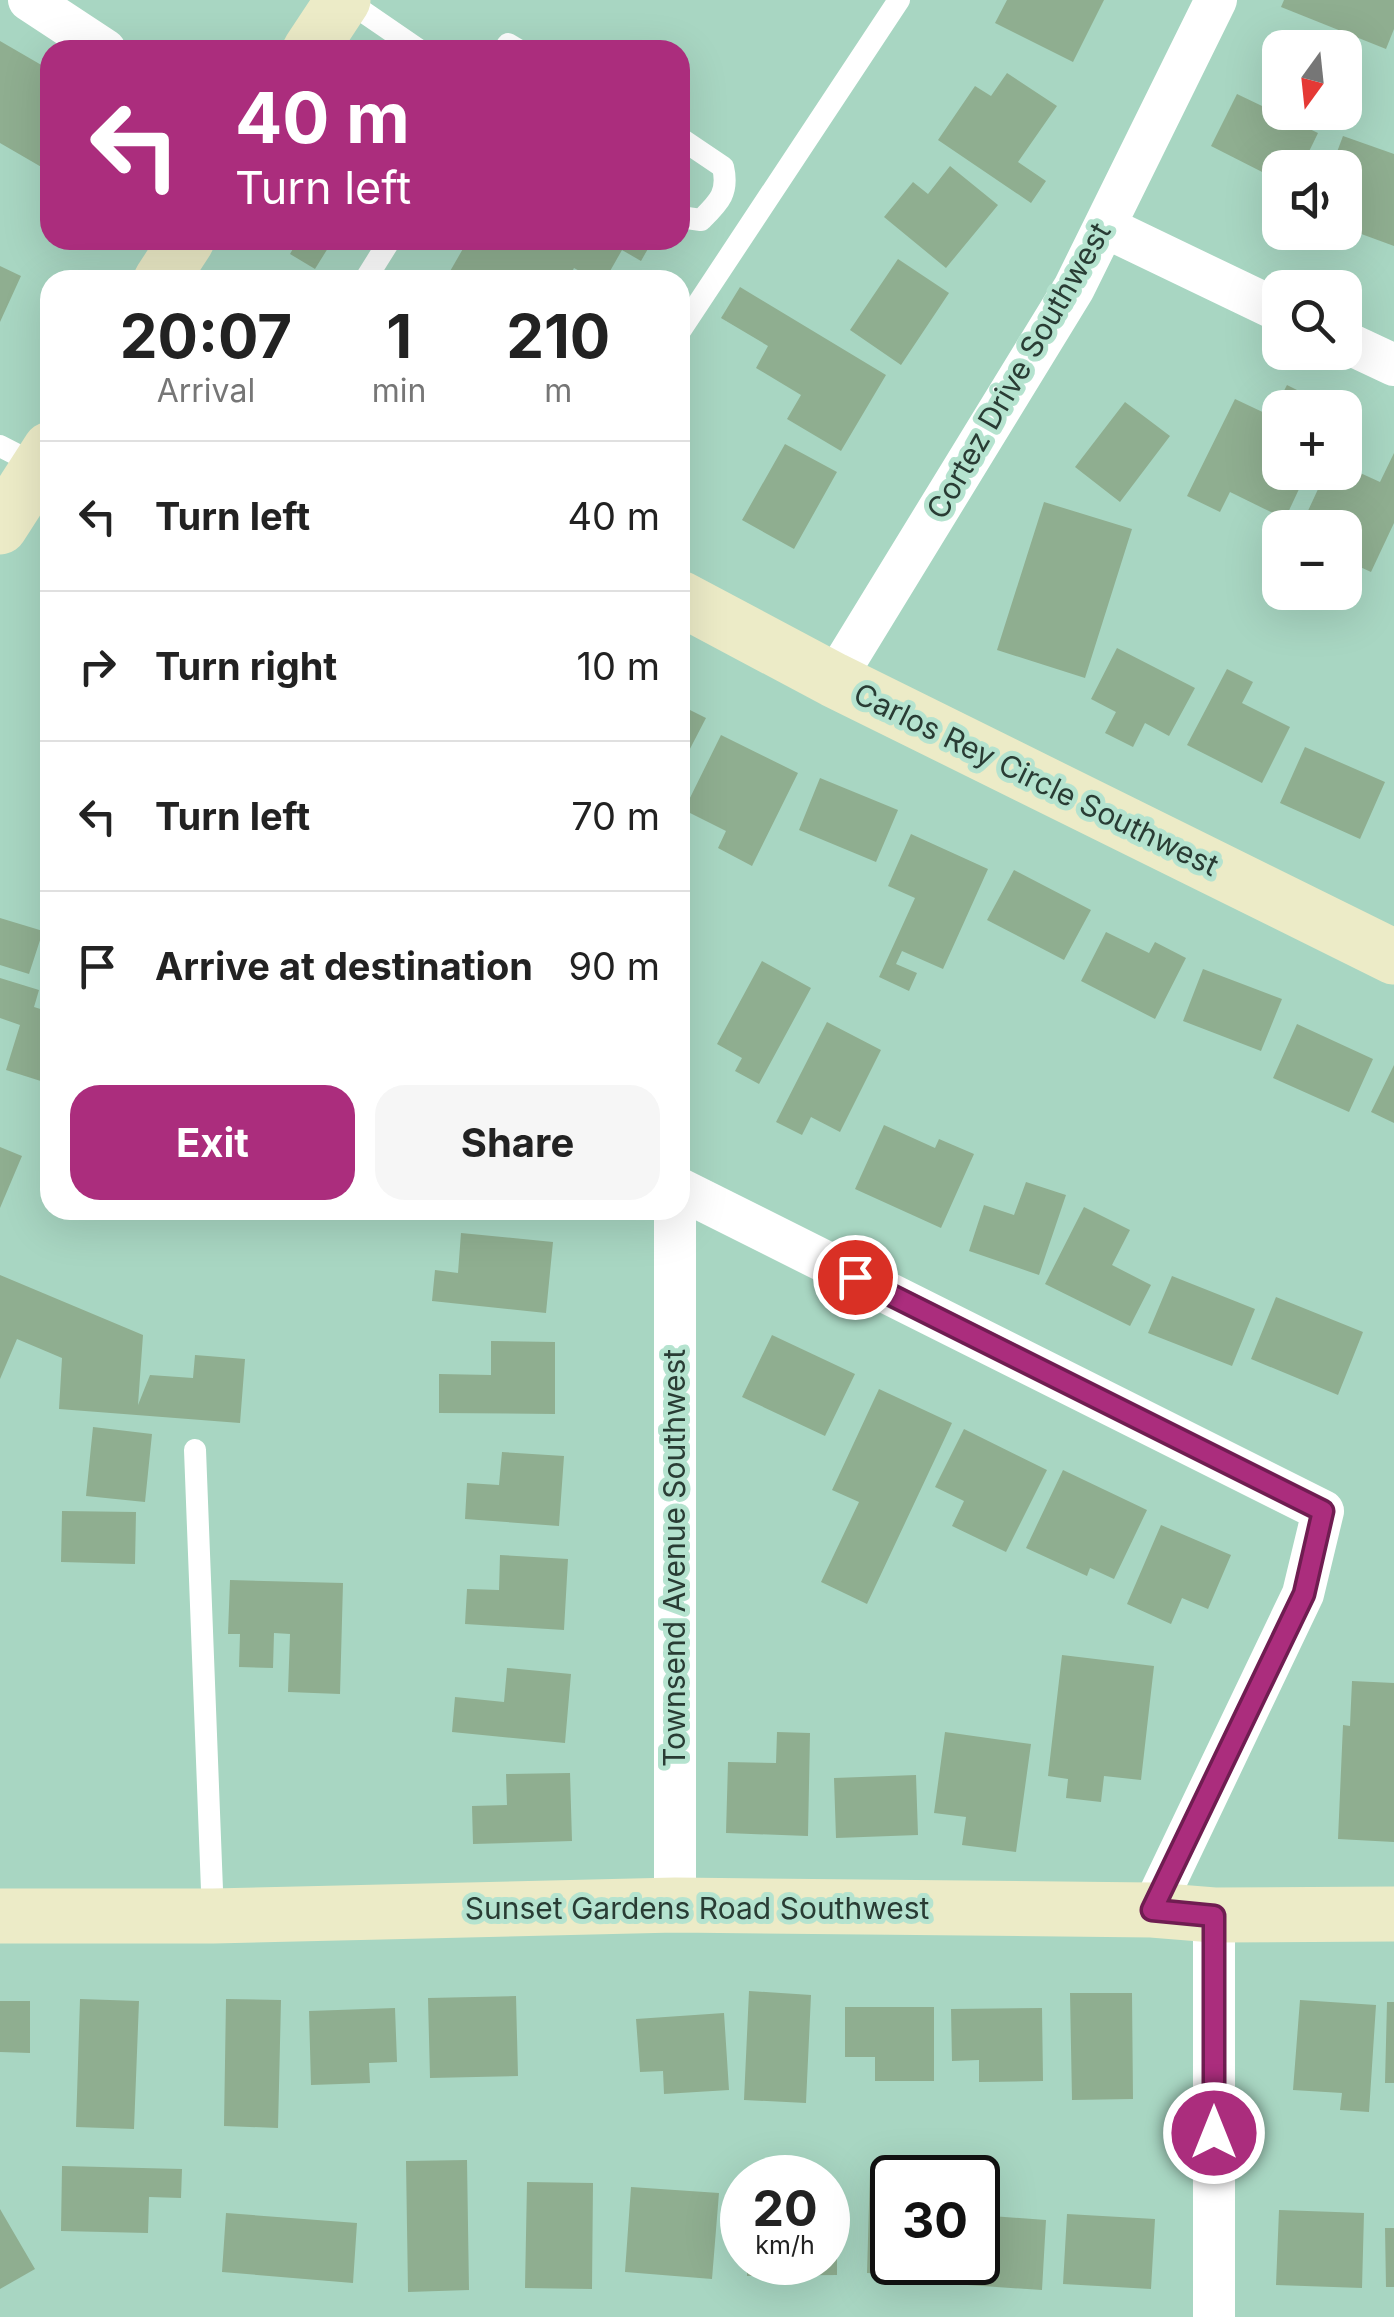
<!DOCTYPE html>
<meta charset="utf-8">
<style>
:root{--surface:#fff;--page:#f6f6f6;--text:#222;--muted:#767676;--line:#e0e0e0;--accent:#ab2d7d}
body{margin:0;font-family:Inter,sans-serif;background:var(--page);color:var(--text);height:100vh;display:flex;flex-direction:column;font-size:38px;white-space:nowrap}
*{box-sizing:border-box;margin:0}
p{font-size:32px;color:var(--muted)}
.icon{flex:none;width:55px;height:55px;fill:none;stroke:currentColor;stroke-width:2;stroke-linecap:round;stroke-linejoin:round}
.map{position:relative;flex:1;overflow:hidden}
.side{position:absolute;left:40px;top:270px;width:650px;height:950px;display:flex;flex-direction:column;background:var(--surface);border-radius:30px;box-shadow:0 10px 40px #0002}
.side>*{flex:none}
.hud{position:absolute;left:40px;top:40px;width:650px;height:210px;border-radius:30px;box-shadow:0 10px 40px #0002;background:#ab2d7d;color:#fff;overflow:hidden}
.needle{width:65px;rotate:195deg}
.controls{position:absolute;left:1262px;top:30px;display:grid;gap:20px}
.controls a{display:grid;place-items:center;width:100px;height:100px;border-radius:20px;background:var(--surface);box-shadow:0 10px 40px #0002;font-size:50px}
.speed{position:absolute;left:720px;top:2155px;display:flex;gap:20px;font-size:50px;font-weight:700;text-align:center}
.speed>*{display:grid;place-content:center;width:130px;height:130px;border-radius:50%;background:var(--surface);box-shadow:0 10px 40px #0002;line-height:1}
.speed small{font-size:25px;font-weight:400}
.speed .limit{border:5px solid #111;border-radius:15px;background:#fff;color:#111}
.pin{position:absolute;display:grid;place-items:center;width:85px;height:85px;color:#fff;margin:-42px;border:5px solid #fff;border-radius:50%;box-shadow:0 2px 10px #0007}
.me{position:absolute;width:110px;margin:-55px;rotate:0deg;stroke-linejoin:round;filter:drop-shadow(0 0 8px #0008)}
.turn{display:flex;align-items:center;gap:35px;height:210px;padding:0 30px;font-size:45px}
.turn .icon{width:130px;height:130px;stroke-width:2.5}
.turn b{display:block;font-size:70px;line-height:85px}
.eta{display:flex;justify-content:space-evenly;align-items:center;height:170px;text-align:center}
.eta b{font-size:60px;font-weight:700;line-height:70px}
.cta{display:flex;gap:20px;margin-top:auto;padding:20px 30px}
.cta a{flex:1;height:115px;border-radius:30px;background:var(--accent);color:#fff;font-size:40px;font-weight:700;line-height:115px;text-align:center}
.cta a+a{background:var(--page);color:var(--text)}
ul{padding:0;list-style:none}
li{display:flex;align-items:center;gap:30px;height:150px;padding:0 30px;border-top:2px solid var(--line)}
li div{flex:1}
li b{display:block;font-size:38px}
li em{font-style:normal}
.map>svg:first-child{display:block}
.building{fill:#8fae90}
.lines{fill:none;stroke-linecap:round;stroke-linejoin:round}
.lane{stroke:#fff;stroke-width:22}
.street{stroke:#fff;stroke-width:42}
.secondary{stroke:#ecebc7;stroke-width:55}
.route-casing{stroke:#6f1d51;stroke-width:25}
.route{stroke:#ab2d7d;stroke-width:18}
.labels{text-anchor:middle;stroke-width:10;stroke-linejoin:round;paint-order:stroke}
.street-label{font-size:30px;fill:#293c34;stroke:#b5e3cf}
</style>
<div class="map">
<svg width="1394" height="2317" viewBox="0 0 1394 2317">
<rect width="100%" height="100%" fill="#a8d6c2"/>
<!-- building -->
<path class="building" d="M 1007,0 L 1104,0 L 1073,62 L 995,23 Z
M 1284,0 L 1394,0 L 1394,29 L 1386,49 L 1281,7 Z
M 0,41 L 50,70 L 50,172 L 0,143 Z
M 1007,73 L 1057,106 L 1018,162 L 1046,181 L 1031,203 L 938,140 L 975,86 L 991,96 Z
M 1237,94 L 1318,133 L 1301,168 L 1280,168 L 1280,181 L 1211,146 Z
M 1343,136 L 1394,154 L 1394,246 L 1345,228 L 1345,168 L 1331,168 Z
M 950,166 L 998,205 L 946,268 L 884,217 L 913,182 L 928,194 Z
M 1308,232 L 1336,232 L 1331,246 L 1306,237 Z
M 298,240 L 333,240 L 315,269 L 290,254 Z
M 468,240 L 653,240 L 641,261 L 622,250 L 605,280 L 596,280 L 574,268 L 568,280 L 445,280 Z
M 898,259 L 949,293 L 901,365 L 850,330 Z
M 0,266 L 21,276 L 0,322 Z
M 740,287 L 886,375 L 841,451 L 787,419 L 801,395 L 756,368 L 768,346 L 721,318 Z
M 1287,385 L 1333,408 L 1280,408 L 1280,472 L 1307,472 L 1285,519 L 1230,492 L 1220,512 L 1187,496 L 1235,399 L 1271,416 Z
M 1125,402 L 1170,436 L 1120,502 L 1075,467 Z
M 785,444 L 837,472 L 794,549 L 742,520 Z
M 1394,453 L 1394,523 L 1371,572 L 1345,560 L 1345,528 L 1300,528 L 1326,472 L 1345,472 L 1345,466 L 1380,482 Z
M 1044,502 L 1132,529 L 1085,678 L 997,650 Z
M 1117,648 L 1195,688 L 1169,736 L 1145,723 L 1133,747 L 1105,733 L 1116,712 L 1091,699 Z
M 1227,669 L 1253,682 L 1242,703 L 1290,727 L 1262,783 L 1187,745 Z
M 680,705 L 706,718 L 680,768 Z
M 721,735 L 798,773 L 752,866 L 718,848 L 726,831 L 684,810 Z
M 1305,747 L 1385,782 L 1360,839 L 1280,803 Z
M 820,778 L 898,810 L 876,862 L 799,830 Z
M 911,834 L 988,869 L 943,969 L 902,951 L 896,964 L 917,973 L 909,991 L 879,977 L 915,898 L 888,886 Z
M 1014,870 L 1091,910 L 1064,960 L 987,920 Z
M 0,918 L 43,931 L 29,974 L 0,965 Z
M 1106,932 L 1149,953 L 1155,942 L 1186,958 L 1155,1019 L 1081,981 Z
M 762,961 L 811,988 L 759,1084 L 735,1071 L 742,1058 L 717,1044 Z
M 1203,969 L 1282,999 L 1261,1051 L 1183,1021 Z
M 0,978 L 39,990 L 34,1007 L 50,1012 L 50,1072 L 47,1083 L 6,1070 L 20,1025 L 0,1018 Z
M 827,1022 L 881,1050 L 840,1132 L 811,1117 L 802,1135 L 776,1122 Z
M 1297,1024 L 1373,1059 L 1349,1112 L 1273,1078 Z
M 1394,1065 L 1394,1123 L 1371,1112 Z
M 884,1125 L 935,1148 L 939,1139 L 974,1154 L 941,1228 L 855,1189 Z
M 0,1147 L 22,1156 L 0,1208 Z
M 1026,1182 L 1066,1195 L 1039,1275 L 969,1251 L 984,1205 L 1014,1215 Z
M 1084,1207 L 1130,1230 L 1112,1265 L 1151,1285 L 1130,1326 L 1045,1284 Z
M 461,1233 L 553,1242 L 546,1313 L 432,1301 L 435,1270 L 458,1273 Z
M 0,1275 L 143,1335 L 138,1405 L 150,1375 L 193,1378 L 195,1355 L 245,1359 L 240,1423 L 59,1409 L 62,1358 L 17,1339 L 0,1379 Z
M 1172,1276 L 1255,1309 L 1232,1366 L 1148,1333 Z
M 1276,1297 L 1363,1332 L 1338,1395 L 1251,1359 Z
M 772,1335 L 855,1374 L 825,1436 L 742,1397 Z
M 491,1341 L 555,1342 L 555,1414 L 439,1413 L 439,1374 L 491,1375 Z
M 879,1389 L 952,1423 L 867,1604 L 821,1582 L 859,1502 L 832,1490 Z
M 93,1427 L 152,1434 L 145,1502 L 86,1496 Z
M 964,1429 L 1047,1470 L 1006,1552 L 952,1526 L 964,1501 L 935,1487 Z
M 502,1452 L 564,1456 L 559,1526 L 465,1519 L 467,1483 L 499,1485 Z
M 1063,1470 L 1147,1510 L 1114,1579 L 1090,1568 L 1087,1576 L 1026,1548 Z
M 62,1511 L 136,1512 L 135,1564 L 61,1562 Z
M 1161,1525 L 1231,1555 L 1208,1609 L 1182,1598 L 1171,1624 L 1127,1604 Z
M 500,1555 L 568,1559 L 564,1630 L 465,1624 L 467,1589 L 499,1590 Z
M 230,1580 L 343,1583 L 340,1694 L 288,1692 L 290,1634 L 274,1633 L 273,1668 L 239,1667 L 240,1634 L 228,1634 Z
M 1062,1655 L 1154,1666 L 1141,1780 L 1104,1776 L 1101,1802 L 1066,1798 L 1068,1779 L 1048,1776 Z
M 507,1668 L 571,1674 L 565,1743 L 452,1732 L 455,1697 L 504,1702 Z
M 1352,1681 L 1394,1683 L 1394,1842 L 1338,1839 L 1343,1725 L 1350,1726 Z
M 777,1732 L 810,1733 L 808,1836 L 726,1833 L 728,1762 L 776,1763 Z
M 945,1732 L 1031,1744 L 1016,1852 L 962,1845 L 966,1817 L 934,1813 Z
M 570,1773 L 572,1841 L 473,1844 L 472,1806 L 507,1805 L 506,1774 Z
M 916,1775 L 918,1835 L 836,1838 L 834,1778 Z
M 749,1991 L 811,1995 L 806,2103 L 744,2100 Z
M 1070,1993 L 1132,1993 L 1133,2099 L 1072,2100 Z
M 516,1996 L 518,2076 L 430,2078 L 428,1998 Z
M 80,1999 L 139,2001 L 134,2129 L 76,2127 Z
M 226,1999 L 281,2000 L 278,2128 L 224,2126 Z
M 1300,2000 L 1376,2005 L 1369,2112 L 1340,2110 L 1342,2093 L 1293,2090 Z
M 0,2001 L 30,2001 L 30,2053 L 0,2052 Z
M 1387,2002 L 1394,2002 L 1394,2083 L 1385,2083 Z
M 845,2007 L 934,2007 L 934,2081 L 875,2081 L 875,2057 L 845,2057 Z
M 395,2008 L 397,2062 L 369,2063 L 370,2083 L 311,2085 L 309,2011 Z
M 1042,2008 L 1043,2081 L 979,2082 L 979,2060 L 952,2061 L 951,2009 Z
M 724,2013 L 729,2090 L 664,2094 L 663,2071 L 640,2072 L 636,2019 Z
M 467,2160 L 469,2290 L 408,2292 L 406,2161 Z
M 62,2166 L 182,2169 L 181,2198 L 149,2197 L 148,2233 L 61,2231 Z
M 870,2170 L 940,2173 L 939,2178 L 892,2178 L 892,2262 L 937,2262 L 936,2276 L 867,2273 Z
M 527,2182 L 593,2183 L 592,2289 L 525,2288 Z
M 631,2187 L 719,2193 L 712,2279 L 625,2272 Z
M 0,2209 L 35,2269 L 0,2289 Z
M 1279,2210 L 1364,2213 L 1362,2288 L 1276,2285 Z
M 226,2213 L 357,2223 L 353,2283 L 222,2272 Z
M 1067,2214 L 1155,2219 L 1151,2289 L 1063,2284 Z
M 978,2215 L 1046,2220 L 1042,2290 L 952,2284 L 953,2262 L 978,2262 Z
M 828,2222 L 837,2222 L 837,2275 L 747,2276 L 747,2262 L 828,2262 Z
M 1385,2228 L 1394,2228 L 1394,2287 L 1386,2287 Z"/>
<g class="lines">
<!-- lane -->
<path class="lane" d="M 346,0 L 419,50
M 504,50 L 508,44 L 518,50
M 680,138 L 723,167 C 729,193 719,202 701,220 L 680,217
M 365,280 L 390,240
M 680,331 L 899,0
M 0,446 L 39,466
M 195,1450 L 213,1916"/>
<!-- street -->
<path class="street" d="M 29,0 L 105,50
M 1105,227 L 1280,311
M 1345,342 L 1394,365
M 834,680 L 1074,288 L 1216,0
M 680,1189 L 1323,1511 L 1303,1594 L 1152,1910
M 675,1210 L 675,1905
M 1214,1915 L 1214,2317"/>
<!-- secondary -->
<path class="secondary" d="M 310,50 L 343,0
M 161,280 L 187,240
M 0,527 L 50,449
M 680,598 L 834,680 L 1394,957
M 0,1916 L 213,1916 L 675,1905 L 1152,1910 L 1214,1915 L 1394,1914"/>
</g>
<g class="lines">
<defs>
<path id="route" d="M 855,1277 L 1323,1511 L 1304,1594 L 1152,1910 L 1214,1916 L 1214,2133"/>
</defs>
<!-- route casing -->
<use href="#route" class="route-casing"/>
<!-- route -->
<use href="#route" class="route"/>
</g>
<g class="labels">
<!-- street labels -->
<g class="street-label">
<text transform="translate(1019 371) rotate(-60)" y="10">Cortez Drive Southwest</text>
<text transform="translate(1036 780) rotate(26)" y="10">Carlos Rey Circle Southwest</text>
<text transform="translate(675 1558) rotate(-90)" y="10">Townsend Avenue Southwest</text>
<text x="697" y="1919">Sunset Gardens Road Southwest</text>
</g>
</g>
</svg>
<div class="controls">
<a><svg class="needle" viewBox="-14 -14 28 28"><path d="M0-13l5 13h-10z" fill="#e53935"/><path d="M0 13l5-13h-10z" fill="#767676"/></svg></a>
<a><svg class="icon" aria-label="sound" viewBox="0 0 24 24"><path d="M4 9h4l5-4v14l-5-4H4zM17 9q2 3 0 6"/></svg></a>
<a><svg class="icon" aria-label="search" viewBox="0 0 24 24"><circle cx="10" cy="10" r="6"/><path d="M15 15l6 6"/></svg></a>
<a>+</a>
<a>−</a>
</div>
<div class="speed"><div>20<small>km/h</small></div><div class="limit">30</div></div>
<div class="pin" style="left:855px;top:1277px;background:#d93025"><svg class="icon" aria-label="arrive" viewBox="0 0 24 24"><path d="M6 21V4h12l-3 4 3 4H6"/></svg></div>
<svg class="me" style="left:1214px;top:2133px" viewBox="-20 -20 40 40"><circle r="17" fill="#ab2d7d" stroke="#fff" stroke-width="3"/><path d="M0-11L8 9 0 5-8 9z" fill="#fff"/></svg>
<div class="hud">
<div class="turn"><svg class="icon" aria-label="left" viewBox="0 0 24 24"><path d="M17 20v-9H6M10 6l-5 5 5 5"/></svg><div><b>40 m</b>Turn left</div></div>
</div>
<section class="side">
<div class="eta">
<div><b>20:07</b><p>Arrival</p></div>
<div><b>1</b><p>min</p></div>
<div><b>210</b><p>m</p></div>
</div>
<ul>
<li><svg class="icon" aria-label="left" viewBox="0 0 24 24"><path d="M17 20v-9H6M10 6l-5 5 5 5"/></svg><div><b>Turn left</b></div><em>40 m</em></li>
<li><svg class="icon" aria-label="right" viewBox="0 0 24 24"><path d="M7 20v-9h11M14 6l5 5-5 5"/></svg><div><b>Turn right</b></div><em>10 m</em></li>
<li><svg class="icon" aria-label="left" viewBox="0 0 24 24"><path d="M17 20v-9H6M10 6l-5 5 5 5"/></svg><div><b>Turn left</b></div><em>70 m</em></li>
<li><svg class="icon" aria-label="arrive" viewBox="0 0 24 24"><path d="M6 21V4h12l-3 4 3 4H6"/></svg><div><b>Arrive at destination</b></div><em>90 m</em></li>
</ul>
<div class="cta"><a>Exit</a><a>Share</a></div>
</section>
</div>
